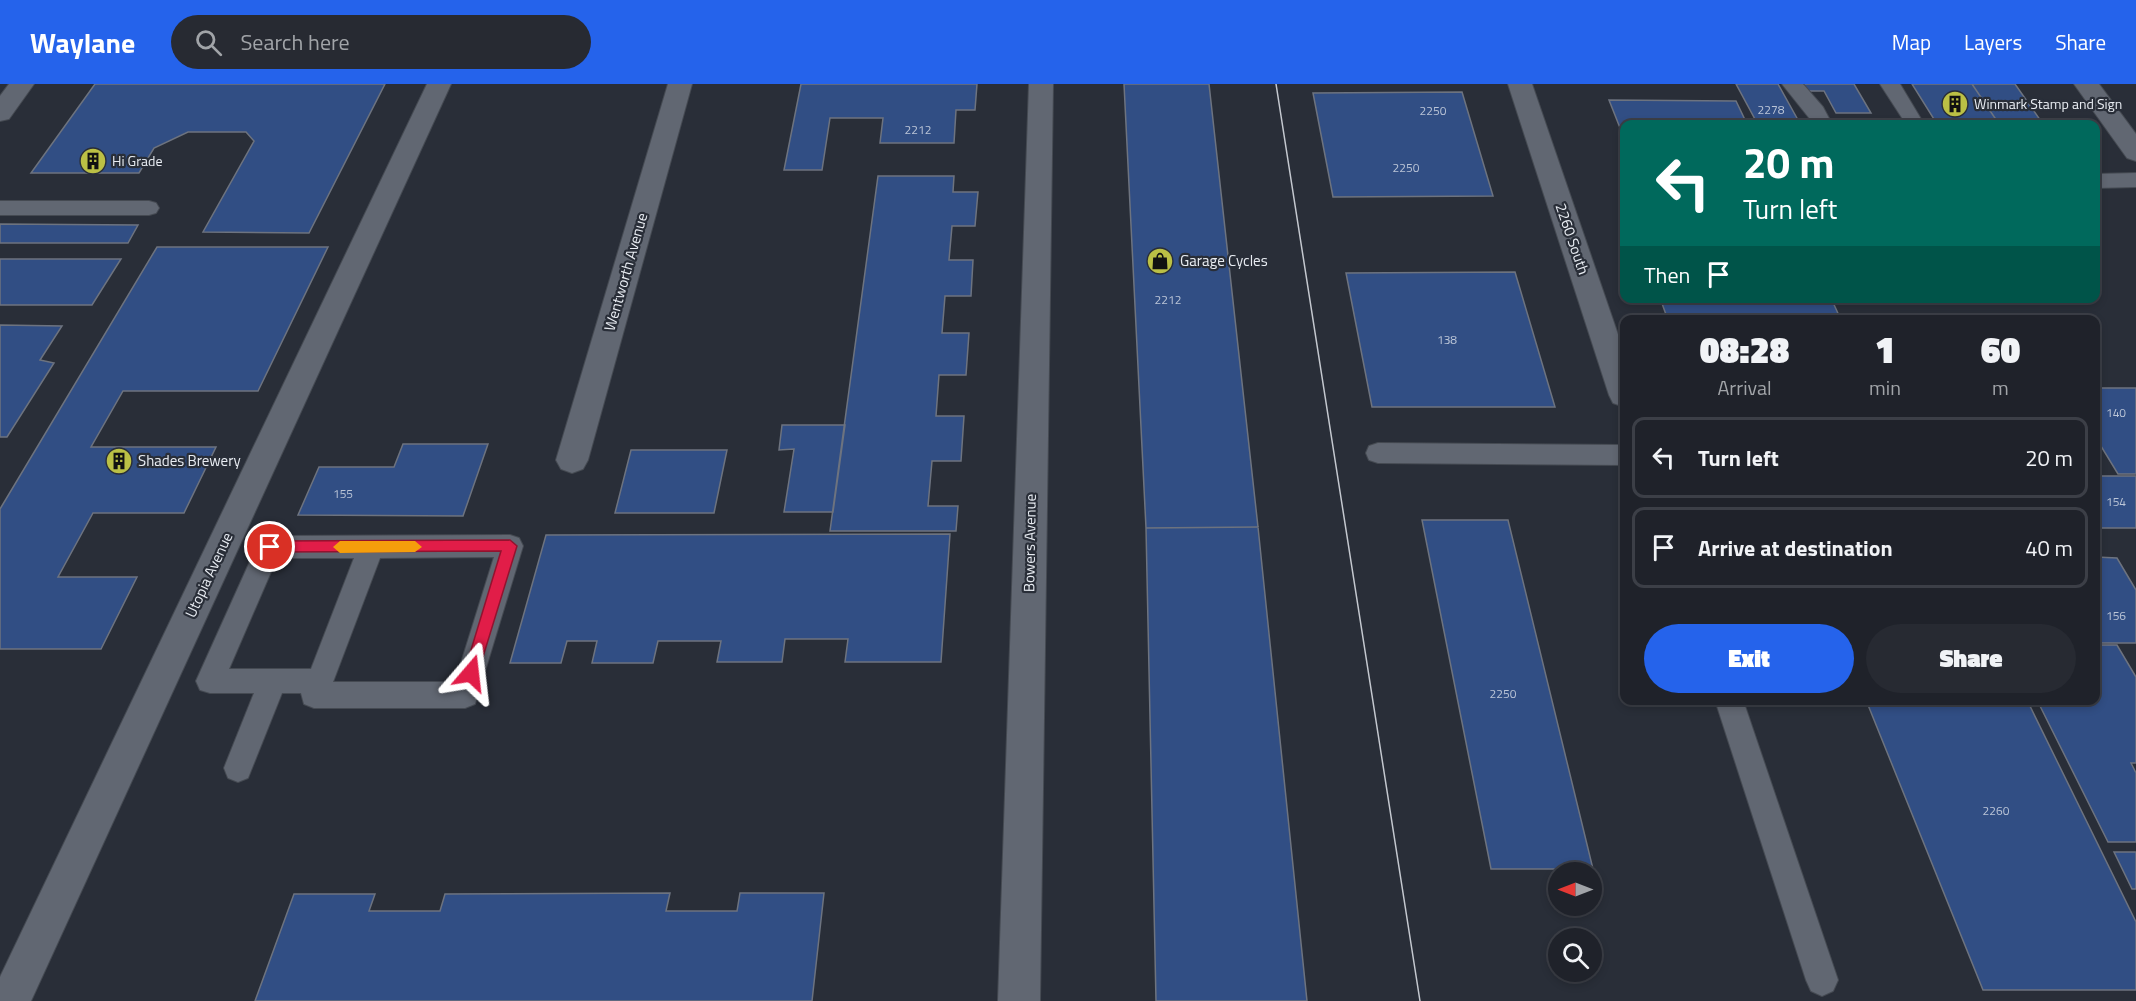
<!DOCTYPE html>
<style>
:root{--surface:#1f222a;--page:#272a32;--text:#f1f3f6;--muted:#a1a4a8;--line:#3c3f47;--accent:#2563eb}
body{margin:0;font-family:"Titillium Web",sans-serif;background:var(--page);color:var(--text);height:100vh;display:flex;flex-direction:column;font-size:22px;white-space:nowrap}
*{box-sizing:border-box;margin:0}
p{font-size:20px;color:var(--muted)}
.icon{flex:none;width:33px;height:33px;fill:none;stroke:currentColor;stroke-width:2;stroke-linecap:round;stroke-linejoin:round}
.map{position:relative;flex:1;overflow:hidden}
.sheet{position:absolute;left:1620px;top:231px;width:480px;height:390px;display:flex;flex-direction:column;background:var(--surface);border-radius:12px;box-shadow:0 3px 9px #0003,0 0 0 2px var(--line)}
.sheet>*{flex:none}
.guide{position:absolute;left:1620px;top:36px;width:480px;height:183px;border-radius:12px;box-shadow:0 3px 9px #0003,0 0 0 2px var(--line);background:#00695c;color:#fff;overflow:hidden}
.needle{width:39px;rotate:270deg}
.tools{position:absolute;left:1548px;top:778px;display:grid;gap:12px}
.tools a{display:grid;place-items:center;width:54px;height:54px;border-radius:50%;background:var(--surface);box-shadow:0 3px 9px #0003,0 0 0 2px var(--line);font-size:30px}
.pin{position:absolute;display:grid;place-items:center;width:51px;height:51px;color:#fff;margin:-26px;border:3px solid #fff;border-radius:50%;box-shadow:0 2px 6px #0007}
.me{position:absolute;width:66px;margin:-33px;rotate:17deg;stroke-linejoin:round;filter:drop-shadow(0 0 4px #0008)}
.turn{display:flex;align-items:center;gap:21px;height:126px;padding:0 24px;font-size:27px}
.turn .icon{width:78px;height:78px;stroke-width:2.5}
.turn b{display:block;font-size:42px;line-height:51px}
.then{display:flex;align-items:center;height:57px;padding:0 24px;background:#0003;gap:12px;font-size:22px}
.eta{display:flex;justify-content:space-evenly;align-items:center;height:102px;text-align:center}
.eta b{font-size:36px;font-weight:800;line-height:42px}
.button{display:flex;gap:12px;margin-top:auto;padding:12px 24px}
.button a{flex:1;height:69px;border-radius:36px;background:var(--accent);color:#fff;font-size:24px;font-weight:800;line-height:69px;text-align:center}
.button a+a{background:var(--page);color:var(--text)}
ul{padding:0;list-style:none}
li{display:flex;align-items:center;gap:18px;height:81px;margin:0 12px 9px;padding:0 12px;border:3px solid var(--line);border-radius:12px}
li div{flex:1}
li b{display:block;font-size:22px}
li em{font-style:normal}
header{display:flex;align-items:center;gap:36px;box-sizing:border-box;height:84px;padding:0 30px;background:var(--accent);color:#fff}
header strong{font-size:28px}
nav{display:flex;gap:33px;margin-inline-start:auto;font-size:21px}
.search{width:420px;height:54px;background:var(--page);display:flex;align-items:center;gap:15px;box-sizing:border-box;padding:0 21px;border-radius:33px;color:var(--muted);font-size:22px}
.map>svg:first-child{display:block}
.building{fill:#314e84;stroke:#6d737f;stroke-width:1.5}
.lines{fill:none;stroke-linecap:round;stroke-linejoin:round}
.service-casing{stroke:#454a52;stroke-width:2}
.minor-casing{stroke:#454a52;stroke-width:2}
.tertiary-casing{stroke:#454a52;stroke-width:2}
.service{fill:#616772;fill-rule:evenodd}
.minor{fill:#616772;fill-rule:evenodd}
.tertiary{fill:#616772;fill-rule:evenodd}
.tram{stroke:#c4c8cf;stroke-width:1.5}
.route{fill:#e11d48;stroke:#92132f;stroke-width:1.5}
.slow{fill:#f59e0b}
.labels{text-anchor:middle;stroke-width:4.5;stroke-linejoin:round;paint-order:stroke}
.number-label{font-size:12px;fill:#bbc5d7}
.far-poi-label{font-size:14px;fill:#e9edf3;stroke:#292e38;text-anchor:start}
.street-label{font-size:15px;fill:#e9edf3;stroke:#292e38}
.poi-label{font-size:15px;fill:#e9edf3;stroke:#292e38;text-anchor:start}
</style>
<header>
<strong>Waylane</strong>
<div class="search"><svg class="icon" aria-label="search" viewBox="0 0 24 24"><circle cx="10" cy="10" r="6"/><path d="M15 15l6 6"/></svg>Search here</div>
<nav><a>Map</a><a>Layers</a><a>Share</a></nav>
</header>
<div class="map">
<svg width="2136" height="917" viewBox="0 0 2136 917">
<rect width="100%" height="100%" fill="#292e38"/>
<!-- building -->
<path class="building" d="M 95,0 L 385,0 L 309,149 L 203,148 L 254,57 L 246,48 L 188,48 L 154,64 L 139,89 L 31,89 Z
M 801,0 L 977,0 L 975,26 L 956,26 L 954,59 L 880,59 L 883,34 L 830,34 L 822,86 L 784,86 Z
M 1124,0 L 1209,0 L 1258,443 L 1146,444 Z
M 1736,0 L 1778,0 L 1798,36 L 1756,37 Z
M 1803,0 L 1854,0 L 1871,29 L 1836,29 L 1824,7 L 1807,7 Z
M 1912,0 L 1972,0 L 1999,40 L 1937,40 Z
M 1972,0 L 2015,0 L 2043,40 L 1999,40 Z
M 1462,8 L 1493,112 L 1333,113 L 1313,9 Z
M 1609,16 L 1736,17 L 1747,40 L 1624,40 L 1624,54 Z
M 878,92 L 954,92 L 953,108 L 978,108 L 975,142 L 952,142 L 949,176 L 973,176 L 971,212 L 945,212 L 942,249 L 969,249 L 966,291 L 939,291 L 936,332 L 964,332 L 961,377 L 932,377 L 928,422 L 958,422 L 956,447 L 830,447 Z
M 0,140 L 138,141 L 128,159 L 0,159 Z
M 157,163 L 328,163 L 258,307 L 123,307 L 91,363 L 216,363 L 184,429 L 93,429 L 58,493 L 137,493 L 101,565 L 0,565 L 0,425 Z
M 0,175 L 121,175 L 92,221 L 0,221 Z
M 1515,188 L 1555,323 L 1372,323 L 1346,189 Z
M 1660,214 L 1831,214 L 1841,236 L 1668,236 Z
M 0,241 L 62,242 L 40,276 L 54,279 L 7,353 L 0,353 Z
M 2096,304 L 2136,304 L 2136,390 L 2118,390 L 2096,354 Z
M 782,341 L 845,341 L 833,428 L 784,428 L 794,365 L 779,366 Z
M 403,360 L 488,360 L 463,432 L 298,431 L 319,383 L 394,383 Z
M 631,366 L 727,366 L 714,429 L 615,429 Z
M 2096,392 L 2136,392 L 2136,444 L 2096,444 Z
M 1422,436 L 1508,436 L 1593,785 L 1491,785 Z
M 1258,443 L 1307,917 L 1156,917 L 1146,444 Z
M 950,450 L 941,578 L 845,578 L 848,555 L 785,555 L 782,578 L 717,578 L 721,557 L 658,557 L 653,579 L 592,579 L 597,557 L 567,557 L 561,579 L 510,579 L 546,451 Z
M 2096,473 L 2117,474 L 2136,506 L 2136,559 L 2096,559 Z
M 2096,561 L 2117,561 L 2136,593 L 2136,679 L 2131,679 L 2136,689 L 2136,758 L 2108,758 L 2037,616 L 2096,616 Z
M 1866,616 L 2027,616 L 2136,838 L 2136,906 L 1983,906 Z
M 2114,768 L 2136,768 L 2136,805 L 2132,805 Z
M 670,809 L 666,827 L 737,827 L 740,809 L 824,809 L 812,917 L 255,917 L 294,810 L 375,810 L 369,827 L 440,827 L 445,810 Z"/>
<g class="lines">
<defs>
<path id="service" d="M 1782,0 L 1803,0 L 1823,23 L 1832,40 L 1814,40 Z
M 1880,0 L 1900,0 L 1924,40 L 1906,40 Z
M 2136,89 L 2136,103 L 2096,104 L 2096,90 Z
M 0,117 L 149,117 L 156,119 L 159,124 L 156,129 L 149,131 L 0,131 Z
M 1378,359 L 1624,361 L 1624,381 L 1378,379 L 1369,376 L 1366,369 L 1369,362 Z
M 510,451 L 519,454 L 523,462 L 475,620 L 465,624 L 314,624 L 304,620 L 301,609 L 282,609 L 248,694 L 238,698 L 228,694 L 224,684 L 254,609 L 210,609 L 200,606 L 196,597 L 260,455 L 269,452 ZM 494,473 L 455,598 L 333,598 L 380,474 ZM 277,474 L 354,474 L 311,585 L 229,585 Z
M 1715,616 L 1743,616 L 1838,896 L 1833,907 L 1822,912 L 1811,907 L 1806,896 Z"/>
<path id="minor" d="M 9,0 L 34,0 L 9,35 L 0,37 L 0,12 Z
M 427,0 L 451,0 L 31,917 L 0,917 L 0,893 Z
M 668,0 L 692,0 L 588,376 L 583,385 L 572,389 L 561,385 L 556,376 Z
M 1029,0 L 1053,0 L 1040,917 L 998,917 Z
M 1508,0 L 1532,0 L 1624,268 L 1624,323 L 1613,319 L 1609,311 Z"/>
<path id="tertiary" d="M 2074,0 L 2099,0 L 2136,50 L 2136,77 L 2127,74 Z"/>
</defs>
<!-- service casing -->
<use href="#service" class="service-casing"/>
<!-- minor casing -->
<use href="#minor" class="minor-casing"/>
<!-- tertiary casing -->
<use href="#tertiary" class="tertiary-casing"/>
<!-- service -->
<use href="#service" class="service"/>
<!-- minor -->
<use href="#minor" class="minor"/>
<!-- tertiary -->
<use href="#tertiary" class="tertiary"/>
<!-- tram -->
<path class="tram" d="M 1276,0 L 1420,917"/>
</g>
<!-- route -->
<path class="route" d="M 510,456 L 517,462 L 478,589 L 471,596 L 464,589 L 501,467 L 270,468 L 263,463 L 270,457 Z"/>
<!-- slow -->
<path class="slow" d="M 340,457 L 415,457 L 422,463 L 415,468 L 340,469 L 333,463 Z"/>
<!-- icons -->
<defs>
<symbol id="building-disc" viewBox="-11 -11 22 22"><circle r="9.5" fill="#bbc045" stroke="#292e38"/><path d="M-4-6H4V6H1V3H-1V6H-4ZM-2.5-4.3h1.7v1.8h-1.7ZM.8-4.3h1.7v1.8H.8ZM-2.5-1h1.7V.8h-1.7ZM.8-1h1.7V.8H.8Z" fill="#111"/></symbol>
<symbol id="shop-disc" viewBox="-11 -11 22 22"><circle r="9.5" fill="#bbc045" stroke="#292e38"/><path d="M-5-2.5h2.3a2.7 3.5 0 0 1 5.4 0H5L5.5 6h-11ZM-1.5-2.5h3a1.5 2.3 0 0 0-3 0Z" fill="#111"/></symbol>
</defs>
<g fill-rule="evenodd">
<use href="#building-disc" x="1940" y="5" width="30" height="30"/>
<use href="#building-disc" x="78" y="62" width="30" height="30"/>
<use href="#shop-disc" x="1145" y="162" width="30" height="30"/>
<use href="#building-disc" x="104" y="362" width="30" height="30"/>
</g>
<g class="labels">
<!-- number labels -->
<g class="number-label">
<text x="1771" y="30">2278</text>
<text x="1433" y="31">2250</text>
<text x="918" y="50">2212</text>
<text x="1406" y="88">2250</text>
<text x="1168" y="220">2212</text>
<text x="1447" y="260">138</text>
<text x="2116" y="333">140</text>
<text x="343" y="414">155</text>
<text x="2116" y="422">154</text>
<text x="2116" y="536">156</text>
<text x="1503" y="614">2250</text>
<text x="1996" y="731">2260</text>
</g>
<!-- far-poi labels -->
<g class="far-poi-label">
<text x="1974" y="25">Winmark Stamp and Sign</text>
<text x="112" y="82">Hi Grade</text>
</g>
<!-- street labels -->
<g class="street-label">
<text transform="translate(1572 155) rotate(71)" y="5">2260 South</text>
<text transform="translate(626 188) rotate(-74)" y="5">Wentworth Avenue</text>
<text transform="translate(1030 459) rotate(-89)" y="5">Bowers Avenue</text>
<text transform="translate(209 491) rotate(-65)" y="5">Utopia Avenue</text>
</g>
<!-- poi labels -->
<g class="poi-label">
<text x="1180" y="182">Garage Cycles</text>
<text x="138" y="382">Shades Brewery</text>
</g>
</g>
</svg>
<div class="tools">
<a><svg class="needle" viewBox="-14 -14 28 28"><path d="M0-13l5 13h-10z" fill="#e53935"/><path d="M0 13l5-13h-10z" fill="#a1a4a8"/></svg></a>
<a><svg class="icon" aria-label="search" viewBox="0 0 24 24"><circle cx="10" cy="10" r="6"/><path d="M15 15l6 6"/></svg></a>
</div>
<div class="pin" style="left:270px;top:463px;background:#d93025"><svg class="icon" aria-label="arrive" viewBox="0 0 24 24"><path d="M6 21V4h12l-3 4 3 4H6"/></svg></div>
<svg class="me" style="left:471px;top:589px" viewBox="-20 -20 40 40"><path d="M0-17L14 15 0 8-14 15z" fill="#e11d48" stroke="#fff" stroke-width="4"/></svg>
<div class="guide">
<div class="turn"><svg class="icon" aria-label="left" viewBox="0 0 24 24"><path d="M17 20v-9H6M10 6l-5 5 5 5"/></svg><div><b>20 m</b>Turn left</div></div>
<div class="then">Then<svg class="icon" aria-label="arrive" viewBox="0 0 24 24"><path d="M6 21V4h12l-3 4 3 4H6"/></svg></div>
</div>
<section class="sheet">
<div class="eta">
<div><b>08:28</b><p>Arrival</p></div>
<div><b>1</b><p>min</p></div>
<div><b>60</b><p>m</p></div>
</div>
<ul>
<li><svg class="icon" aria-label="left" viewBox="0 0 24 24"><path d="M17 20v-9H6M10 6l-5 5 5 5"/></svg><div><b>Turn left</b></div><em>20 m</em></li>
<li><svg class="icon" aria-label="arrive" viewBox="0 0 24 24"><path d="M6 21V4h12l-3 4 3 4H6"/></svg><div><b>Arrive at destination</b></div><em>40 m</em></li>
</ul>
<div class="button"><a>Exit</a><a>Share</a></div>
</section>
</div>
